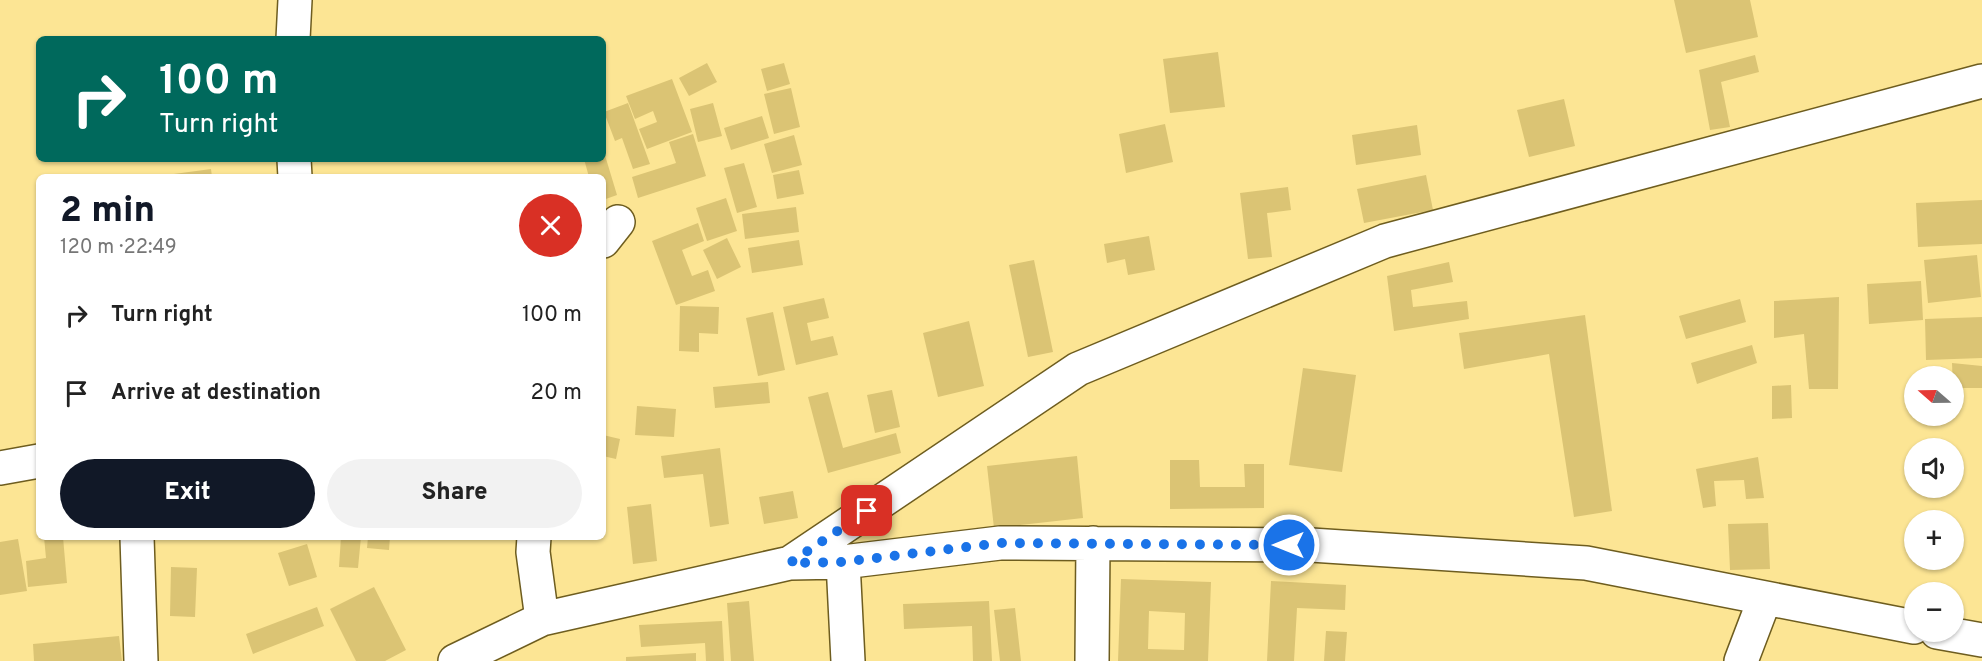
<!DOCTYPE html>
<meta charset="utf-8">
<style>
:root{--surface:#fff;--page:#f2f2f2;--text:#222;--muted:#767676;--accent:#111827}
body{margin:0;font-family:Overpass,sans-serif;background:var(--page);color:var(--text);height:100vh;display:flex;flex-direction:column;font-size:22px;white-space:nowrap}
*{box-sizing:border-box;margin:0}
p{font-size:20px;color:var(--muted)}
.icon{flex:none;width:33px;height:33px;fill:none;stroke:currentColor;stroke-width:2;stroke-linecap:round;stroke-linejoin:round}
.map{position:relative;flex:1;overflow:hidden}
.panel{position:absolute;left:36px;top:174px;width:570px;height:366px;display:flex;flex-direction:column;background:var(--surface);border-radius:9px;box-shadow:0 2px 4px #0004}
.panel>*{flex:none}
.guide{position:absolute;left:36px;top:36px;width:570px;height:126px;border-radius:9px;box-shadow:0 2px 4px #0004;background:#00695c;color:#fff;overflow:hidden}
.needle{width:39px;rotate:290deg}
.tools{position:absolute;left:1904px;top:366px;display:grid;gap:12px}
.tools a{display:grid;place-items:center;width:60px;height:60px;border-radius:50%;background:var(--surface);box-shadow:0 2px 4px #0004;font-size:30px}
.pin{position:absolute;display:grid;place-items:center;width:51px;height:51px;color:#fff;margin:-26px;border-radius:12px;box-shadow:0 3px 9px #0006}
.me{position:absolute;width:66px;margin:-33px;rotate:270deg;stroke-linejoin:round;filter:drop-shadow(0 0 4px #0008)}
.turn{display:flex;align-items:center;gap:21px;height:126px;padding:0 24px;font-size:27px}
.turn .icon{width:78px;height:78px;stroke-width:2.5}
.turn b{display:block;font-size:42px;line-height:51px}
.round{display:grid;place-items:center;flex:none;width:63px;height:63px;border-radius:32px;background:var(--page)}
.headline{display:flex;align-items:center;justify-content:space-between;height:102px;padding:0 24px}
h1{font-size:36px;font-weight:800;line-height:45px;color:var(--accent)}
.primary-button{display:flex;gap:12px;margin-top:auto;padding:12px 24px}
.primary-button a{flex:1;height:69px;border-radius:36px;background:var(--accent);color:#fff;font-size:24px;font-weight:800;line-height:69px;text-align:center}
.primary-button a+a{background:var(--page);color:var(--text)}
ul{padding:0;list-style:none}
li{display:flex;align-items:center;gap:18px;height:78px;padding:0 24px}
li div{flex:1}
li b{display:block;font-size:22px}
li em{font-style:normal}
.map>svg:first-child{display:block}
.building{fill:#dbc474;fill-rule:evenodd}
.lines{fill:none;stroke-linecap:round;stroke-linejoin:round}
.minor-casing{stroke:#6e5d1f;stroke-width:36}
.minor{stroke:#fff;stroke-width:33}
.route{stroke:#1a73e8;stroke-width:10;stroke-dasharray:0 18}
</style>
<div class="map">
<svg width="1982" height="661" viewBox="0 0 1982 661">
<rect width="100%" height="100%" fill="#fce594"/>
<!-- building -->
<path class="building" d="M 1674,0 L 1750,0 L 1758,37 L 1686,53 Z
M 1218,52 L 1225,107 L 1170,113 L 1163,59 Z
M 1755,55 L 1759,72 L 1721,82 L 1730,127 L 1710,130 L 1699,70 Z
M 707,63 L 717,82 L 689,96 L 679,78 Z
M 784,63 L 790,84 L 767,91 L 761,69 Z
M 672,79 L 692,132 L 647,149 L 639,129 L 657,122 L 653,111 L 635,119 L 626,96 Z
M 791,88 L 800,127 L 774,134 L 764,94 Z
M 1564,99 L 1575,146 L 1529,157 L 1517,110 Z
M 628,103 L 650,164 L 633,169 L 622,138 L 615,141 L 604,112 Z
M 713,103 L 722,136 L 698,142 L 690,109 Z
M 762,116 L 769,138 L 731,150 L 724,128 Z
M 1165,124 L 1173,162 L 1126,173 L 1119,134 Z
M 1417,125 L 1421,155 L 1356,165 L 1352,135 Z
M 693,134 L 706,176 L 638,198 L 632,177 L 676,163 L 669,142 Z
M 794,135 L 802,165 L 772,173 L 764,144 Z
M 604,152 L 617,195 L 603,200 L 603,177 L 589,177 L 584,159 L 603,159 Z
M 744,163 L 757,207 L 737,213 L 724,168 Z
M 211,169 L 212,177 L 159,177 L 159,176 Z
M 799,170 L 804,194 L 777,199 L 773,175 Z
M 1426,175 L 1433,210 L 1364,223 L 1357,189 Z
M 1288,187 L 1291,210 L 1267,213 L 1272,257 L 1248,259 L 1240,193 Z
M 726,198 L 737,231 L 707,241 L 696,208 Z
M 1982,200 L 1982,244 L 1918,247 L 1916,203 Z
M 796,207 L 799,232 L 745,239 L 742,214 Z
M 698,223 L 704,241 L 682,250 L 692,276 L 708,270 L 715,291 L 676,305 L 652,241 Z
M 1149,236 L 1155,270 L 1128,275 L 1125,259 L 1107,263 L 1104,244 Z
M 727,238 L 741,267 L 717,279 L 703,250 Z
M 799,240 L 803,265 L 752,273 L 748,248 Z
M 1977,255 L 1981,297 L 1928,303 L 1924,260 Z
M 1034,260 L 1053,352 L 1028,357 L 1009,265 Z
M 1449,262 L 1453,282 L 1411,290 L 1413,307 L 1467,301 L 1469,319 L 1394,331 L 1387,276 Z
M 1921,281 L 1923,320 L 1869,324 L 1867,284 Z
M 1839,297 L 1838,389 L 1809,389 L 1804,334 L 1774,338 L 1774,301 Z
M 824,298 L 829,318 L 807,323 L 811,341 L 833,336 L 838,355 L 796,365 L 783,307 Z
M 1740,299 L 1746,322 L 1686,339 L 1679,316 Z
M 680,306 L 719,307 L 718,334 L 699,333 L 699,352 L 679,351 Z
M 773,312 L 785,370 L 758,376 L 746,318 Z
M 1585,315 L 1612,511 L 1574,517 L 1549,354 L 1464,369 L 1459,333 Z
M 1982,317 L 1982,358 L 1926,360 L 1925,319 Z
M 969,321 L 984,386 L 938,397 L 923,333 Z
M 1752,345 L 1757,363 L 1697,384 L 1691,363 Z
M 1952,363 L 1982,366 L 1982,388 L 1953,388 Z
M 1303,368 L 1356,375 L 1342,472 L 1289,465 Z
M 768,382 L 770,403 L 715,408 L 713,387 Z
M 1791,385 L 1792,418 L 1772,419 L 1772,386 Z
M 892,390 L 900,427 L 875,433 L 867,395 Z
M 828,392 L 843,448 L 896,433 L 901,453 L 828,473 L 808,397 Z
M 637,406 L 676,409 L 674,437 L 635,435 Z
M 603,435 L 620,439 L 616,459 L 603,456 Z
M 720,448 L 729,524 L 710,527 L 703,474 L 664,478 L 661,456 Z
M 1077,456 L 1083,518 L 994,528 L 987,466 Z
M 1758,457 L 1764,498 L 1746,499 L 1744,480 L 1714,481 L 1716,506 L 1703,508 L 1696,469 Z
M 1170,460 L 1199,460 L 1200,487 L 1245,487 L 1244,464 L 1264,464 L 1264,508 L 1170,509 Z
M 793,491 L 798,518 L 764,524 L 759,497 Z
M 651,504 L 657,561 L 633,564 L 627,507 Z
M 1768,523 L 1770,569 L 1730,570 L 1728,524 Z
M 44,537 L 63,537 L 67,583 L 28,587 L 26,561 L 46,558 Z
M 341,537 L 361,537 L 358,568 L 339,567 Z
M 368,537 L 390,537 L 389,550 L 367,548 Z
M 18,539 L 27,591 L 0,595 L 0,542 Z
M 307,544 L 317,577 L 289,586 L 278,553 Z
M 171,567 L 197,568 L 195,617 L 170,616 Z
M 1121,579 L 1211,582 L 1208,661 L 1118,661 ZM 1149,611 L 1185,613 L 1184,650 L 1148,649 Z
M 1271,581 L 1346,585 L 1345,610 L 1297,608 L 1294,661 L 1267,661 Z
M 374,587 L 406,650 L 385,661 L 356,661 L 330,609 Z
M 749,601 L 754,661 L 731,661 L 727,603 Z
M 989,601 L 992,661 L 973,661 L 972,626 L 904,629 L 903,604 Z
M 317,607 L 324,626 L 253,654 L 246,634 Z
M 1015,608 L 1021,661 L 1000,661 L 994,610 Z
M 722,621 L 724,661 L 706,661 L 705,643 L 641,647 L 639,625 Z
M 1326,631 L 1347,632 L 1345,661 L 1324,661 Z
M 119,636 L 122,661 L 34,661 L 33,644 Z
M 696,653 L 696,661 L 626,661 L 626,657 Z"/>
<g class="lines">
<defs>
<path id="minor" d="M 293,39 L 295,0
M 294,159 L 295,177
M 603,241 L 618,222
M 0,468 L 39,461
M 137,537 L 141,661
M 534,537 L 533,552 L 542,619
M 843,562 L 848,661
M 790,563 L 1078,369 L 1385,241 L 1982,81
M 1937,632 L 1982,640
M 455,661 L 542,619 L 790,563 L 843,562 L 1000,543 L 1311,545 L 1586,563 L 1914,627
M 1092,661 L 1093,543
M 1741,661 L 1765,598"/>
</defs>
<!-- minor casing -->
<use href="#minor" class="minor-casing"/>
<!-- minor -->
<use href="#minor" class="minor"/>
</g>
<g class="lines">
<!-- route -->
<path class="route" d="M 867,511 L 790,563 L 843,562 L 1000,543 L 1289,545"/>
</g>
</svg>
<div class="tools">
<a><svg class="needle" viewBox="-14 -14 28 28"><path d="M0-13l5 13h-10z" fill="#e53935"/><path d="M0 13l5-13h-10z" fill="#767676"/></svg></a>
<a><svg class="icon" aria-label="sound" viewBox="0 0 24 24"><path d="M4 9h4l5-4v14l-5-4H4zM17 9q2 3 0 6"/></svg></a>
<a>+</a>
<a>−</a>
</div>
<div class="pin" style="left:867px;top:511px;background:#d93025"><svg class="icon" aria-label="arrive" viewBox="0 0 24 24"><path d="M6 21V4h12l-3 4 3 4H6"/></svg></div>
<svg class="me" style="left:1289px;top:545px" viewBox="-20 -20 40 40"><circle r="17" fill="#1a73e8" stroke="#fff" stroke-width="3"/><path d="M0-11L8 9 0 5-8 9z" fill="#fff"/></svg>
<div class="guide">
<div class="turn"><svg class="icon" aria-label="right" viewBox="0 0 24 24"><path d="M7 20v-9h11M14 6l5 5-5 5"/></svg><div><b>100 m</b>Turn right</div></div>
</div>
<section class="panel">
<div class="headline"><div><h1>2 min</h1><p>120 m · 22:49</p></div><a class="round" style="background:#d93025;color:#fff"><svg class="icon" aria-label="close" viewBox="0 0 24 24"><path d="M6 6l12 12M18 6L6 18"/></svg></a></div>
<ul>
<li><svg class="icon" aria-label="right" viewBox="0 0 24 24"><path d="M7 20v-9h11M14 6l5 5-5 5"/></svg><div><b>Turn right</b></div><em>100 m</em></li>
<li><svg class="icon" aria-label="arrive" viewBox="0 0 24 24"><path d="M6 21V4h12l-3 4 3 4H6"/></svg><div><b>Arrive at destination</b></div><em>20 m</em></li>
</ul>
<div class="primary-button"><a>Exit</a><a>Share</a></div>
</section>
</div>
